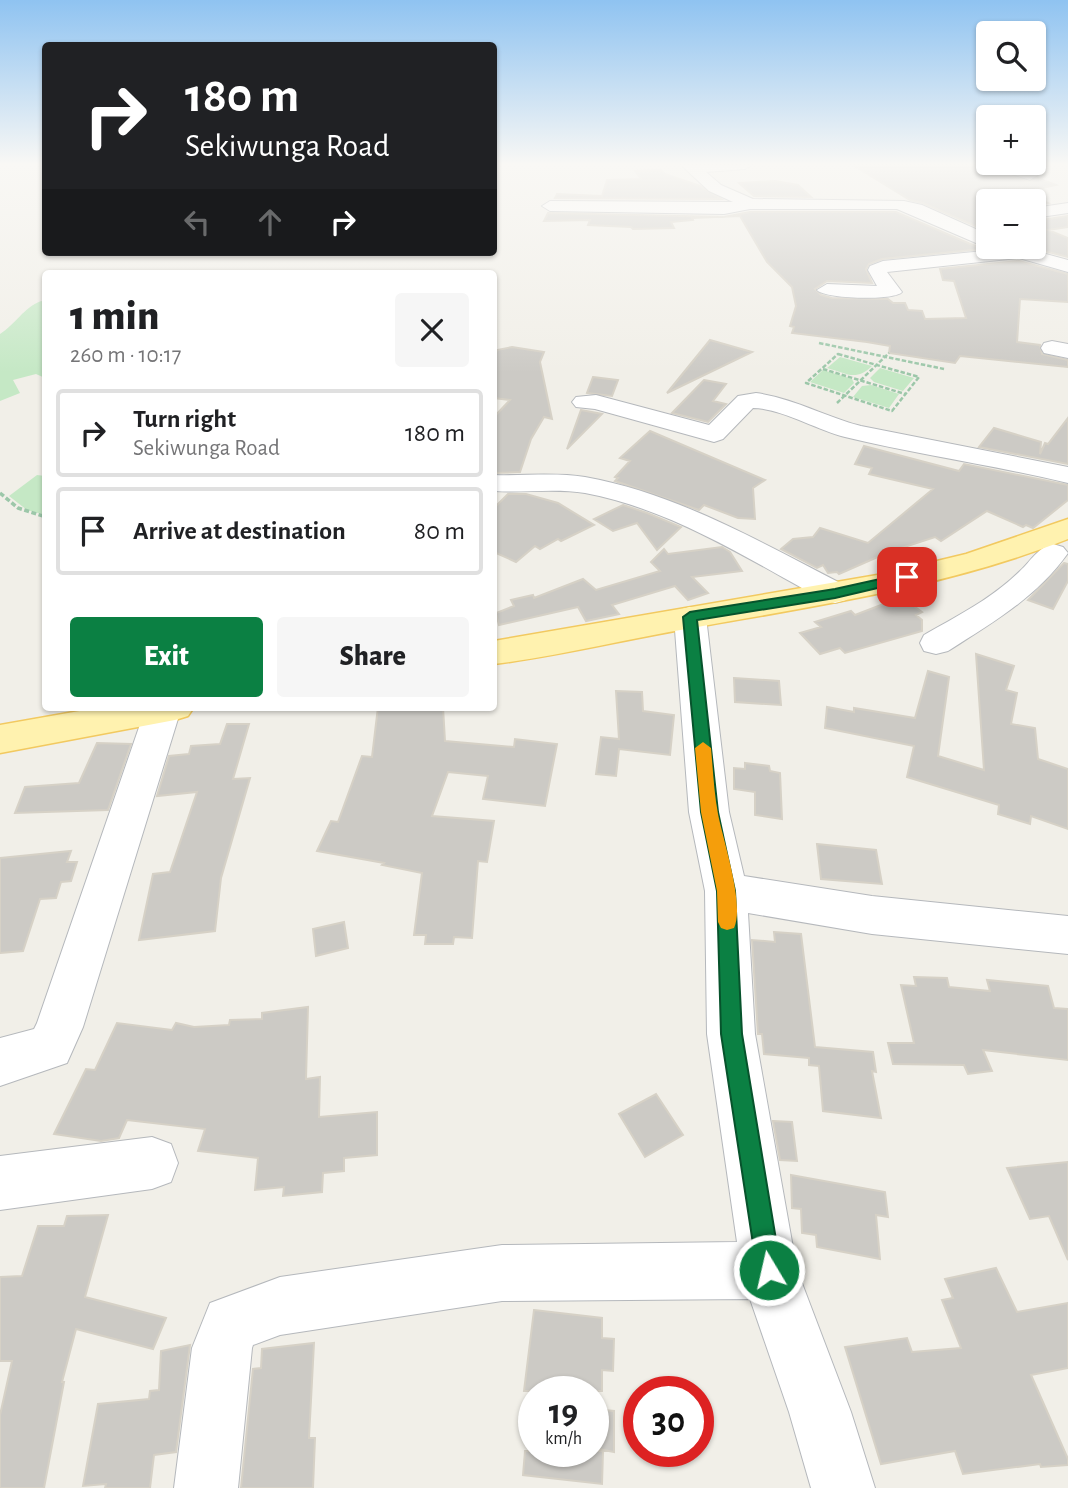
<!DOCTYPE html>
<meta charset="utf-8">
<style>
:root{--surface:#fff;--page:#f6f6f6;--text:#202124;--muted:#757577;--line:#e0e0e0;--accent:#0b8043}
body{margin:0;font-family:"Alegreya Sans",sans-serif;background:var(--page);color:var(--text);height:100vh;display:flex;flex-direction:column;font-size:26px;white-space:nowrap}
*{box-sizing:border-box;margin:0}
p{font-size:23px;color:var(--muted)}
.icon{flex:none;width:38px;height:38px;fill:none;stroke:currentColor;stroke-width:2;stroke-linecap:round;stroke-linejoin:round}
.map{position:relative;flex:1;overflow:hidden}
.side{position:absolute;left:42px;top:270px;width:455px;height:441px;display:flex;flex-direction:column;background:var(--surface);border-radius:7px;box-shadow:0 2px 5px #0004}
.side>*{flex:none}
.top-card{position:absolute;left:42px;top:42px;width:455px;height:214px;border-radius:7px;box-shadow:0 2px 5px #0004;background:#202124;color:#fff;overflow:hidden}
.controls{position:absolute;left:976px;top:21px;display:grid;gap:14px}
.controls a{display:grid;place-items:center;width:70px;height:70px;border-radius:7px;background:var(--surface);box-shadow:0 2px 5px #0004;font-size:35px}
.speed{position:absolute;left:518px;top:1376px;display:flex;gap:14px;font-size:35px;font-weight:700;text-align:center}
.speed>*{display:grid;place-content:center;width:91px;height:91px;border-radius:50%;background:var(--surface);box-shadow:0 2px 5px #0004;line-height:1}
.speed small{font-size:18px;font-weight:400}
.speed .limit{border:10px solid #d22;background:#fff;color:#111}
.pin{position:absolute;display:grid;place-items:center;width:60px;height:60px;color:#fff;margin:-30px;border-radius:14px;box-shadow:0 4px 10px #0006}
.me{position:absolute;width:77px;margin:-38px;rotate:351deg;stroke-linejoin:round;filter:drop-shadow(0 0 5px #0008)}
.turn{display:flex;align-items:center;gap:24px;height:147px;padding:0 28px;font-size:32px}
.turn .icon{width:91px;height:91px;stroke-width:2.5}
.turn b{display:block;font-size:49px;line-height:60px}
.lanes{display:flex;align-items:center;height:66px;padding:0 28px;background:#0003;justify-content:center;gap:35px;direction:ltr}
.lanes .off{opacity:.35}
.round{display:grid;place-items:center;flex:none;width:74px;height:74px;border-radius:7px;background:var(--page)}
.head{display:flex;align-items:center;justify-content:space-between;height:119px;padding:0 28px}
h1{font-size:42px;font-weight:800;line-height:52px}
.cta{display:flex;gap:14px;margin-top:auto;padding:14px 28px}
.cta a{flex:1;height:80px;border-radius:7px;background:var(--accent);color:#fff;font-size:28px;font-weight:800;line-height:80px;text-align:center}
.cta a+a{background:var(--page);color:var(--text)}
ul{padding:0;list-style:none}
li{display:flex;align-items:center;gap:21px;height:88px;margin:0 14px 10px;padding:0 14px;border:4px solid var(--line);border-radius:7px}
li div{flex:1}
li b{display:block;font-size:26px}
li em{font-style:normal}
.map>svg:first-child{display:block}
.green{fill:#c5e8c5}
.building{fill:#cccac5;stroke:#d6d1c6;stroke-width:2}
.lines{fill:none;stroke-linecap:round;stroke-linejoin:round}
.minor-casing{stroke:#b5b8bc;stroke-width:2}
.major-casing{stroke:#f2c960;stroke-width:3}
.path-far1{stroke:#9cc7a9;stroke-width:2.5;stroke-dasharray:4.5 2;stroke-linecap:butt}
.path{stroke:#9cc7a9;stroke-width:3.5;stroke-dasharray:5 2.5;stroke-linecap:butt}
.minor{fill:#fff;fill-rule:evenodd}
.major{fill:#fff2af;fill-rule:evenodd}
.route{fill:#0b8043;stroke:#07532c;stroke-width:2}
.slow{fill:#f59e0b}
</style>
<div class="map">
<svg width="1068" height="1488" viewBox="0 0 1068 1488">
<rect width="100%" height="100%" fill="#f1efe8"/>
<!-- green -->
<path class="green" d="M 41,301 L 45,302 L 45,378 L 36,374 L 13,380 L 20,393 L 0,401 L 0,334 C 16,324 23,308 41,301 Z
M 840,357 L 872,366 C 856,382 846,373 827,368 Z
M 880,368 L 914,378 L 903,391 L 874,382 L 870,378 Z
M 823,370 L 852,379 L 854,383 L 844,393 L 810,382 Z
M 871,385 L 899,394 L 889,408 L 853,397 L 862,386 Z
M 37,475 L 45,476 L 45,515 L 27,510 L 9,496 Z"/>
<!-- building -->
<path class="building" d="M 853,165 L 989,165 L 992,171 L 1029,182 L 1038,178 L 1056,185 L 1023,192 L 1048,203 L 1034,205 L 1034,201 L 989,201 L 989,232 L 923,203 L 910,200 Z
M 661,170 L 665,174 L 700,186 L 721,199 L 555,198 L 557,194 L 602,196 L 607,180 L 641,179 L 635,171 Z
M 775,181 L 798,185 L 811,197 L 754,196 L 739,183 Z
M 750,212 L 896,212 L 982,249 L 882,259 L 869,264 L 866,269 L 872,283 L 827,281 L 815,289 L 821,295 L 832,298 L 888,299 L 893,303 L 905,303 L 908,310 L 922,311 L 925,319 L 966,318 L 954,281 L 943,280 L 940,269 L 1019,261 L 1068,274 L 1068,302 L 1020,299 L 1017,342 L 1040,345 L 1042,354 L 1068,360 L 1068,367 L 960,356 L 955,363 L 889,353 L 890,346 L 867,342 L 792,333 L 794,327 L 790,326 L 796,306 L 792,287 L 767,262 L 740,216 L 692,218 L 693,220 L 671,222 L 674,228 L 633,229 L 631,227 L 588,225 L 590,220 L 544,221 L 548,213 L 724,217 Z
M 1068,216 L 1068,227 L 1048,230 L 1068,238 L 1068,257 L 1029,247 L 1034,247 L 1034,221 Z
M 710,340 L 752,352 L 667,393 Z
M 512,347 L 544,352 L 540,362 L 552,419 L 544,417 L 531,439 L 520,472 L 494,473 L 494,417 L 510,400 L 494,398 L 494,359 L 497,350 Z
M 593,377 L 618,380 L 612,396 L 587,393 Z
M 704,380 L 726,384 L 713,401 L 726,404 L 708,422 L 672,413 Z
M 581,410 L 602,414 L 567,449 Z
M 1068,418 L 1068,464 L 979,447 L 994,428 L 1041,442 L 1040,454 L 1045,443 L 1048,444 Z
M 650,431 L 765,480 L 753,488 L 755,519 L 738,518 L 704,505 L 699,510 L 615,481 L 618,478 L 615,477 L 630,461 L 620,458 Z
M 864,446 L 959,471 L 964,464 L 1068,485 L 1068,500 L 1033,528 L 1026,525 L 1023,527 L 987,511 L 941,541 L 935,537 L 889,552 L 839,574 L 837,572 L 828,573 L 823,565 L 817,568 L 781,549 L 793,539 L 813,537 L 820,528 L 868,543 L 933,489 L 869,474 L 872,468 L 855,464 Z
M 508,494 L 526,494 L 558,503 L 594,525 L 561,541 L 558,539 L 540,549 L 535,546 L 516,562 L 494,552 L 494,508 Z
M 623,505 L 647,513 L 681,527 L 657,550 L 637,523 L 613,531 L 594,519 Z
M 722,547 L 730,552 L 742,571 L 692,577 L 708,593 L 688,600 L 675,586 L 612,605 L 619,614 L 586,621 L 578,607 L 499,625 L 496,613 L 514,606 L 511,600 L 533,595 L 534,598 L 583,579 L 596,590 L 660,571 L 651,562 L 664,549 L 668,554 Z
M 1064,563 L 1068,564 L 1068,581 L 1053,609 L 1028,600 Z
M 902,597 L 922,612 L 916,615 L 922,620 L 922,631 L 845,653 L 840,648 L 820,654 L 800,633 L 821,627 L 815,622 L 851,611 L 855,615 Z
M 976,654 L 1014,666 L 1006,690 L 1017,693 L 1011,724 L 1035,728 L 1038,759 L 1068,769 L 1068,829 L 1031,816 L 1030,824 L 998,814 L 999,805 L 907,777 L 914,746 L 825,728 L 827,707 L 854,712 L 854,708 L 915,718 L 928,671 L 949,677 L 938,756 L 984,770 Z
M 734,678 L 779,681 L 781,705 L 735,702 Z
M 616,691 L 642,692 L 643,711 L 674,715 L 670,755 L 619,749 L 616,776 L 596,774 L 601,737 L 619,739 Z
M 378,707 L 443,707 L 445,741 L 514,747 L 515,739 L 557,744 L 545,806 L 483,799 L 488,776 L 448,772 L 432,816 L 494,821 L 487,862 L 478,861 L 472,938 L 454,937 L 453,944 L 425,944 L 426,935 L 414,935 L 422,873 L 382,865 L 384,863 L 317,851 L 331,821 L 338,822 L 362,756 L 372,757 Z
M 227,724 L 249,724 L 233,779 L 250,778 L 221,878 L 215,931 L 139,940 L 153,874 L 170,872 L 197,792 L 157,796 L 169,756 L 189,754 L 191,746 L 220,744 Z
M 97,743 L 131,744 L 108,810 L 15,813 L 25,787 L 79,783 Z
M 745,763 L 769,766 L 770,771 L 780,773 L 782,819 L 755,815 L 755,792 L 734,789 L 734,768 L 745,769 Z
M 817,844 L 876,850 L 882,884 L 821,879 Z
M 71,851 L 67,862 L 77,862 L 71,881 L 61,882 L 56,898 L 40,899 L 23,951 L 0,953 L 0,858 Z
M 344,922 L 348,948 L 316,956 L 313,929 Z
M 774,932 L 801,934 L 815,1047 L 873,1052 L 876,1072 L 872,1071 L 881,1118 L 823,1111 L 819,1066 L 809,1065 L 809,1058 L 764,1054 L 762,1034 L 758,1034 L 752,940 L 775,942 Z
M 914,977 L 947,978 L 949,987 L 990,991 L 987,980 L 1048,986 L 1054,1008 L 1068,1009 L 1068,1060 L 983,1050 L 992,1071 L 968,1074 L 964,1065 L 893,1064 L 888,1043 L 914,1043 L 901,985 L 916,986 Z
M 308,1007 L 306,1079 L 320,1077 L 319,1117 L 377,1112 L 377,1155 L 344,1158 L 344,1171 L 323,1173 L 322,1192 L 283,1196 L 284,1187 L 255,1190 L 258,1158 L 198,1151 L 205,1129 L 127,1120 L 119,1138 L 101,1141 L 54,1134 L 86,1069 L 95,1070 L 117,1023 L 172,1030 L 176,1023 L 194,1027 L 229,1025 L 230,1020 L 262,1019 L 262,1013 Z
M 656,1094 L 683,1135 L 645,1157 L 619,1114 Z
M 773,1121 L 792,1122 L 797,1161 L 780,1160 Z
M 1068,1162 L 1068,1260 L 1049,1216 L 1030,1219 L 1007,1168 Z
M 791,1175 L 885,1192 L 888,1217 L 876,1215 L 880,1259 L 817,1247 L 816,1235 L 802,1233 L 801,1209 L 792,1208 Z
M 108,1215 L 85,1297 L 166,1318 L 153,1349 L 76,1329 L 62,1382 L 64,1382 L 44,1488 L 0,1488 L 0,1415 L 12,1361 L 0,1361 L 0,1277 L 22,1276 L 38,1226 L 64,1226 L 67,1216 Z
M 996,1268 L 1017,1312 L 1068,1303 L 1068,1368 L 1031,1375 L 1068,1459 L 1068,1465 L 1041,1467 L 1040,1464 L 963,1474 L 955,1451 L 881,1464 L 845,1347 L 907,1338 L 912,1352 L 961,1348 L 942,1300 L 953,1298 L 945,1279 Z
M 534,1310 L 602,1318 L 602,1338 L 614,1339 L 613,1371 L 602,1370 L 602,1391 L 524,1391 Z
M 314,1343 L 309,1438 L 315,1438 L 313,1488 L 241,1488 L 253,1369 L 261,1368 L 262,1349 Z
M 190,1345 L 176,1452 L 154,1455 L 150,1488 L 105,1488 L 106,1484 L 83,1486 L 98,1404 L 149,1399 L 150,1391 L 159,1390 L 161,1351 Z
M 593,1409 L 614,1411 L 614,1452 L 593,1448 Z
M 525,1451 L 603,1451 L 602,1484 L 523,1475 Z"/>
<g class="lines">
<defs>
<path id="minor" d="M 681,165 L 752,165 L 745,169 L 706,172 L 721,185 L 753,199 L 904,201 L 922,205 L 989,235 L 989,247 L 991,247 L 983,246 L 897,209 L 750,209 L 724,214 L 550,211 L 542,206 L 550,201 L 733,202 L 709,191 Z
M 991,165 C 1007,165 1025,164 1038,175 L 1030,180 L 993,168 Z
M 1068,203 L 1068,213 L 1034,218 L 1034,208 Z
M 992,247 L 1020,247 L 1068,260 L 1068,272 L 1019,258 L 887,272 L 902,292 C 895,301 824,299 817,290 L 827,284 L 877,286 L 868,270 L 870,266 L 883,261 L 994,250 Z
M 1052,341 L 1068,344 L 1068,358 L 1044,353 L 1041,348 L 1044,343 Z
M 756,393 C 793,398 826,417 861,426 L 1068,467 L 1068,483 C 994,465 919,455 845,437 C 817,430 780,408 753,408 L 723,439 L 714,442 L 595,409 L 576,407 L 572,402 L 576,397 L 596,395 L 709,425 L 738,396 Z
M 494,475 C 524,476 555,472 585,477 C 679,494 762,543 846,586 L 851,593 L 846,600 L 835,603 L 824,600 C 748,559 671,509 585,493 C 555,488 524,493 494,491 Z
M 1053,544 L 1063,547 L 1068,553 C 1037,597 992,623 948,651 L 936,654 L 924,651 L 920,643 L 924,635 C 957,616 993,598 1020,571 C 1031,561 1037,548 1053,544 Z
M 690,607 L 701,610 L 706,617 L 729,812 L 744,876 L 872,896 L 1068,916 L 1068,954 L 872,934 L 748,913 L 755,1034 L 797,1270 L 851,1412 L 875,1488 L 811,1488 L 789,1412 L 750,1299 L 502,1301 L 280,1335 L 253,1345 L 252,1348 L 238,1488 L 174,1488 L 192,1348 L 210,1303 L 280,1277 L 502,1245 L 737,1242 L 707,1034 L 705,891 L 689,812 L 674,617 L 679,610 Z
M 146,707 L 181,709 L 83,1027 L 67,1063 L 0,1086 L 0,1038 L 34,1029 L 37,1023 Z
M 152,1137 L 171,1144 L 178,1163 L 171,1182 L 152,1189 L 0,1210 L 0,1156 Z"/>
<path id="major" d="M 1068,519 L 1068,539 C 947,587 819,605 692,628 C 626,639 560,656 494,664 L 494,641 L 883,574 L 966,554 Z
M 102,707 L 194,707 L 188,716 L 175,720 L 0,753 L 0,725 Z"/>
</defs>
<!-- minor casing -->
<use href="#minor" class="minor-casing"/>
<!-- major casing -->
<use href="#major" class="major-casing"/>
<!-- path-far1 -->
<path class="path-far1" d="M 819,343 L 944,369
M 838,354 L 919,377 L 892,411 L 806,383 Z
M 823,369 L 905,394
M 837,403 L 889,353"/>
<!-- path -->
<path class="path" d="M 0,493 L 18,508 L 46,517"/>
<!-- minor -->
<use href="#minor" class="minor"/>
<!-- major -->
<use href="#major" class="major"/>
</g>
<!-- sky -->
<linearGradient id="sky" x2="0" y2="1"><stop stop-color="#8fc3f1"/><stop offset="0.44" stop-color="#f9f8f5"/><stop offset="1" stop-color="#f9f8f5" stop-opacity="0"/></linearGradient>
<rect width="1068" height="373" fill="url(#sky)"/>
<!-- route -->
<path class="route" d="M 907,573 L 912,574 L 912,580 L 835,598 L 697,620 L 718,812 L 735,891 L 742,1034 L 781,1270 L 778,1279 L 769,1282 L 760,1279 L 757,1270 L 721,1034 L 717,891 L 701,812 L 683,617 L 690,612 L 835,589 Z"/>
<!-- slow -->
<path class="slow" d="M 703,742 L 711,748 C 713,770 714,793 718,814 C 723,840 745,905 734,928 L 727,930 L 721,928 L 718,922 L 717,891 L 701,812 L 695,748 Z"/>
</svg>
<div class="controls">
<a><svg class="icon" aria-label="search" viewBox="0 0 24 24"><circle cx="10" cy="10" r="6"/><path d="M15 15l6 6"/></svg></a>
<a>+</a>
<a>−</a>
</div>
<div class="speed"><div>19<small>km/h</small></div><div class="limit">30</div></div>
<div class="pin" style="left:907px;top:577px;background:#d93025"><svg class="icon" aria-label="arrive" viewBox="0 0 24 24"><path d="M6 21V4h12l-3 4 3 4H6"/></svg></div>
<svg class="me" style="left:769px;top:1270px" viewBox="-20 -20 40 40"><circle r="17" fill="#0b8043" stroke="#fff" stroke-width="3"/><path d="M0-11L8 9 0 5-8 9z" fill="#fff"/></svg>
<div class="top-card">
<div class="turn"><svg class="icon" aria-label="right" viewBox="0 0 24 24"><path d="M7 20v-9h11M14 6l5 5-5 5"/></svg><div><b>180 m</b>Sekiwunga Road</div></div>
<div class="lanes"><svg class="icon off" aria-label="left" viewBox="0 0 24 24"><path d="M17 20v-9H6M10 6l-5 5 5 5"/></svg><svg class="icon off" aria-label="ahead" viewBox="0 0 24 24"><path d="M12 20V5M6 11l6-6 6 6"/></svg><svg class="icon" aria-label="right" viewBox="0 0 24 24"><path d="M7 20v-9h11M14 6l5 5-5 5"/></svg></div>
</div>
<section class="side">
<div class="head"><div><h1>1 min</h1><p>260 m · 10:17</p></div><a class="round"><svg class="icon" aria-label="close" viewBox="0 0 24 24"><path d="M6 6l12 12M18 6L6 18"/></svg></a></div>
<ul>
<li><svg class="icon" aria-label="right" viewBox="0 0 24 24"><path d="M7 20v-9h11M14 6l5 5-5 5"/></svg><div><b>Turn right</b><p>Sekiwunga Road</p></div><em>180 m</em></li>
<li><svg class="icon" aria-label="arrive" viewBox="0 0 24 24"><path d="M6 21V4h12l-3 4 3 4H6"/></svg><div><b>Arrive at destination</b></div><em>80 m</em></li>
</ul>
<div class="cta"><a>Exit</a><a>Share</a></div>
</section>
</div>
